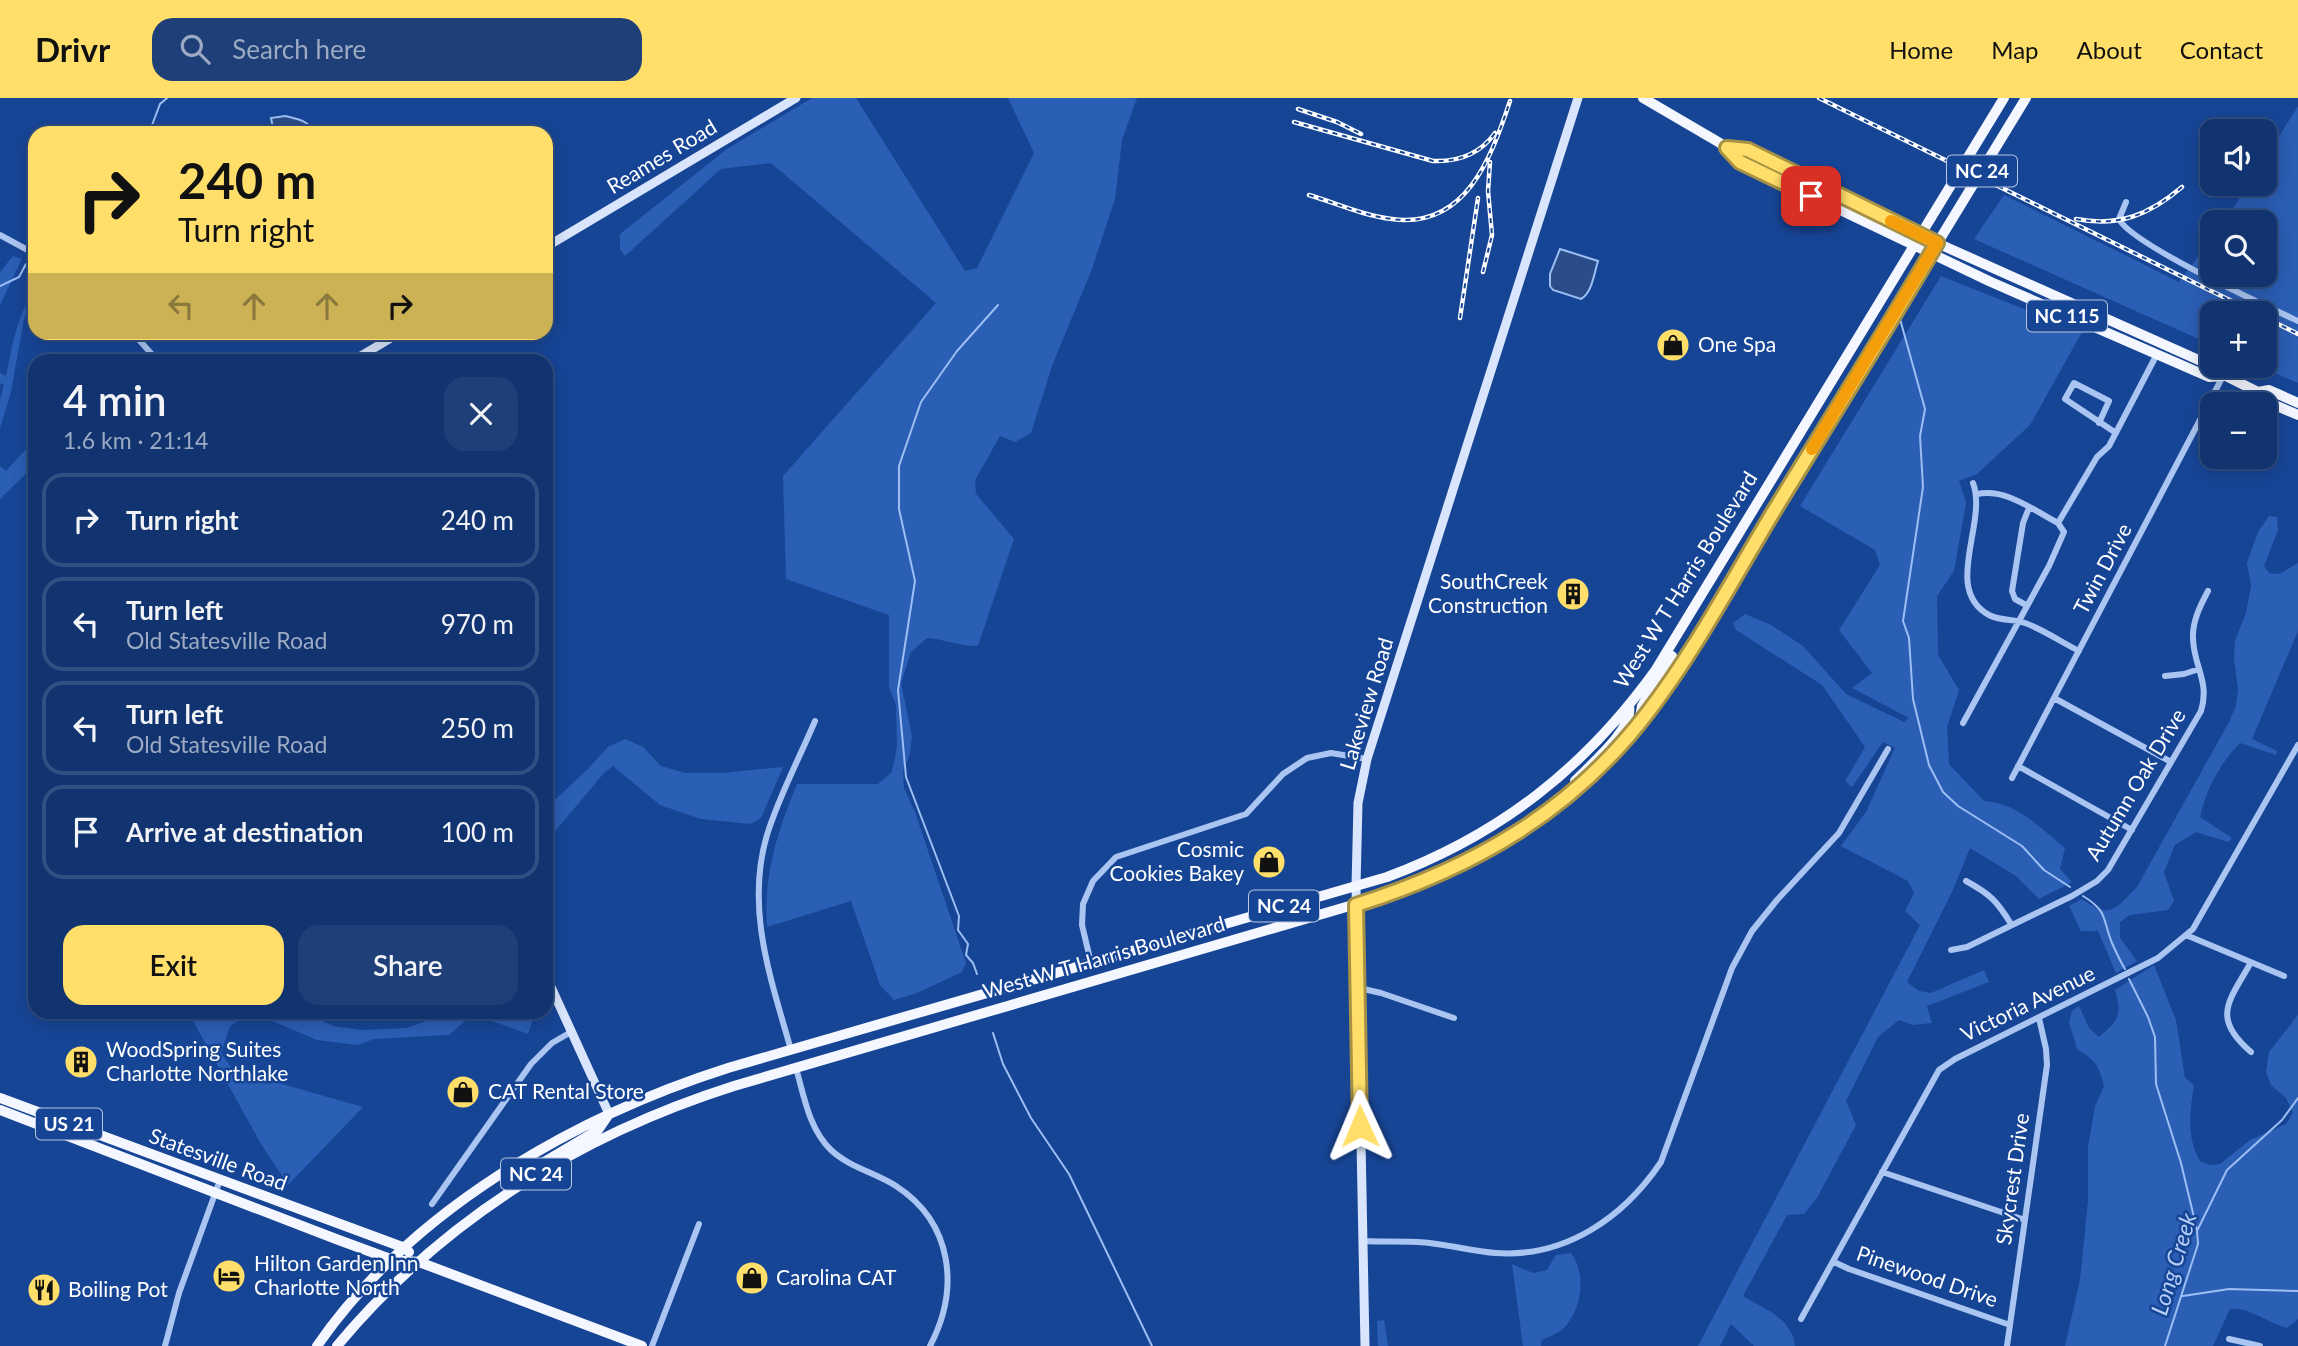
<!DOCTYPE html>
<meta charset="utf-8">
<style>
:root{--surface:#113470;--page:#1e3f78;--text:#f1f3f6;--muted:#9caac3;--line:#304f83;--accent:#ffdf6a}
body{margin:0;font-family:Lato,sans-serif;background:var(--page);color:var(--text);height:100vh;display:flex;flex-direction:column;font-size:26px;white-space:nowrap}
*{box-sizing:border-box;margin:0}
p{font-size:23px;color:var(--muted)}
.icon{flex:none;width:38px;height:38px;fill:none;stroke:currentColor;stroke-width:2;stroke-linecap:round;stroke-linejoin:round}
.map{position:relative;flex:1;overflow:hidden}
.sheet{position:absolute;left:28px;top:256px;width:525px;height:665px;display:flex;flex-direction:column;background:var(--surface);border-radius:21px;box-shadow:0 4px 18px #0003,0 0 0 2px var(--line)}
.sheet>*{flex:none}
.hud{position:absolute;left:28px;top:28px;width:525px;height:214px;border-radius:21px;box-shadow:0 4px 18px #0003,0 0 0 2px var(--line);background:#ffdf6a;color:#111;overflow:hidden}
.controls{position:absolute;left:2200px;top:21px;display:grid;gap:14px}
.controls a{display:grid;place-items:center;width:77px;height:77px;border-radius:14px;background:var(--surface);box-shadow:0 4px 18px #0003,0 0 0 2px var(--line);font-size:35px}
.pin{position:absolute;display:grid;place-items:center;width:60px;height:60px;color:#fff;margin:-30px;border-radius:14px;box-shadow:0 4px 10px #0006}
.me{position:absolute;width:77px;margin:-38px;rotate:359deg;stroke-linejoin:round;filter:drop-shadow(0 0 5px #0008)}
.turn{display:flex;align-items:center;gap:24px;height:147px;padding:0 35px;font-size:32px}
.turn .icon{width:91px;height:91px;stroke-width:2.5}
.turn b{display:block;font-size:49px;line-height:60px}
.lanes{display:flex;align-items:center;height:66px;padding:0 35px;background:#0003;justify-content:center;gap:35px;direction:ltr}
.lanes .off{opacity:.35}
.round{display:grid;place-items:center;flex:none;width:74px;height:74px;border-radius:21px;background:var(--page)}
.headline{display:flex;align-items:center;justify-content:space-between;height:119px;padding:0 35px}
h1{font-size:42px;font-weight:600;line-height:52px}
.cta{display:flex;gap:14px;margin-top:auto;padding:14px 35px}
.cta a{flex:1;height:80px;border-radius:21px;background:var(--accent);color:#111;font-size:28px;font-weight:600;line-height:80px;text-align:center}
.cta a+a{background:var(--page);color:var(--text)}
ul{padding:0;list-style:none}
li{display:flex;align-items:center;gap:21px;height:94px;margin:0 14px 10px;padding:0 21px;border:4px solid var(--line);border-radius:21px}
li div{flex:1}
li b{display:block;font-size:26px}
li em{font-style:normal}
header{display:flex;align-items:center;gap:42px;box-sizing:border-box;height:98px;padding:0 35px;background:var(--accent);color:#111}
header strong{font-size:33px}
nav{display:flex;gap:38px;margin-inline-start:auto;font-size:24px}
.search{width:490px;height:63px;background:var(--page);display:flex;align-items:center;gap:18px;box-sizing:border-box;padding:0 24px;border-radius:21px;color:var(--muted);font-size:26px}
.map>svg:first-child{display:block}
.green{fill:#2b5eb5}
.water{fill:#2a4c88;stroke:#9cbef3;stroke-width:2}
.lines{fill:none;stroke-linecap:round;stroke-linejoin:round}
.stream{stroke:#9cbef3;stroke-width:2}
.minor{stroke:#aac5f1;stroke-width:6}
.secondary{stroke:#d8e5fc;stroke-width:9}
.primary{stroke:#f4f7ff;stroke-width:10}
.rail-casing{stroke:#fff;stroke-width:4.5}
.rail{stroke:#174596;stroke-width:2;stroke-dasharray:5;stroke-linecap:butt}
.route-casing{stroke:#a69145;stroke-width:18}
.route{stroke:#ffdf6a;stroke-width:12}
.slow{stroke:#f59e0b;stroke-width:12}
.labels{text-anchor:middle;stroke-width:5;stroke-linejoin:round;paint-order:stroke}
.shield{fill:#174596;stroke:#b9c7e0;stroke-width:2}
.shield-label{font-size:19px;font-weight:bold;fill:#fff}
.street-label{font-size:21px;fill:#fff;stroke:#174596}
.poi-label{font-size:21px;fill:#fff;stroke:#174596;text-anchor:start}
.water-label{font-size:23px;font-style:italic;fill:#b6cff8;stroke:#174596}
</style>
<header>
<strong>Drivr</strong>
<div class="search"><svg class="icon" aria-label="search" viewBox="0 0 24 24"><circle cx="10" cy="10" r="6"/><path d="M15 15l6 6"/></svg>Search here</div>
<nav><a>Home</a><a>Map</a><a>About</a><a>Contact</a></nav>
</header>
<div class="map">
<svg width="2298" height="1248" viewBox="0 0 2298 1248">
<rect width="100%" height="100%" fill="#174596"/>
<!-- green -->
<path class="green" d="M 812,0 L 856,0 L 965,173 L 977,170 L 1034,55 L 1008,0 L 1137,0 L 1122,42 L 1115,101 L 1092,171 L 1052,268 L 1031,335 L 1015,344 L 1000,338 L 975,382 L 976,396 L 1014,441 L 978,548 C 961,549 945,541 927,540 L 911,554 L 901,585 L 912,638 L 910,656 L 903,673 L 904,690 L 915,714 L 966,865 L 962,874 L 917,895 L 894,902 L 880,887 L 851,803 L 767,829 C 764,774 777,735 797,686 L 878,686 L 892,674 L 897,649 L 896,607 L 889,589 L 889,517 L 786,481 L 783,378 L 936,205 L 771,65 L 721,71 L 625,158 L 620,151 L 620,136 L 727,51 Z
M 2298,8 L 2298,285 L 2259,268 L 2264,268 L 2264,215 L 2212,215 L 2212,247 L 1974,141 L 2004,97 L 2179,184 L 2212,140 L 2212,177 L 2264,177 L 2264,124 L 2224,124 L 2249,86 L 2264,86 L 2265,61 Z
M 13,158 L 22,161 L 0,207 L 0,174 Z
M 1941,178 L 2082,234 L 2030,327 L 1977,376 L 1959,383 L 1966,405 L 1954,473 L 1937,498 L 1938,557 L 1959,592 L 1947,629 L 1949,666 L 1984,703 C 2017,705 2041,730 2065,750 L 2060,771 L 2072,784 L 2039,801 L 2016,778 L 1970,750 L 1952,794 L 1907,884 L 1919,893 L 1931,895 L 1984,872 L 1989,884 L 1927,908 L 1932,925 L 1913,927 L 1899,922 L 1878,939 L 1846,1003 L 1856,1027 L 1817,1100 L 1804,1116 L 1787,1117 L 1743,1198 C 1764,1211 1791,1219 1795,1248 L 1754,1248 L 1731,1226 L 1720,1248 L 1698,1248 L 1920,827 L 1905,813 L 1914,795 L 1908,783 L 1841,748 L 1866,714 L 1895,650 L 1883,644 L 1852,689 L 1845,683 L 1865,649 L 1822,587 L 1736,532 L 1733,525 L 1745,516 L 1771,527 L 1803,548 L 1846,596 L 1904,624 L 1909,620 L 1852,590 L 1872,575 L 1839,532 L 1880,467 L 1875,452 L 1800,408 Z
M 35,192 C 35,202 27,211 24,221 L 11,294 L 0,330 L 0,301 L 4,287 L 0,285 L 0,275 L 6,278 C 13,246 16,219 35,192 Z
M 35,341 L 35,367 L 0,401 L 0,368 L 6,373 Z
M 2269,418 L 2277,419 L 2278,432 L 2264,468 L 2269,475 L 2280,476 L 2298,465 L 2298,533 L 2252,641 L 2277,653 L 2276,657 L 2240,645 C 2220,665 2206,692 2200,719 L 2232,740 L 2228,744 L 2196,734 L 2175,747 L 2164,774 L 2174,803 L 2168,812 L 2130,817 L 2120,824 L 2120,840 L 2137,863 L 2116,875 L 2098,833 L 2081,833 L 2069,808 L 2082,801 C 2111,822 2115,811 2137,789 L 2229,624 L 2236,608 L 2238,591 L 2234,560 L 2235,543 L 2246,515 L 2251,488 L 2247,465 L 2258,434 Z
M 625,641 L 643,649 L 661,668 L 685,675 L 722,675 L 783,669 L 761,720 L 751,726 L 701,721 L 660,707 L 613,668 L 604,675 L 546,744 L 546,710 L 588,671 L 608,649 Z
M 2154,867 L 2176,922 L 2185,980 L 2194,987 C 2190,1013 2186,1039 2200,1063 L 2210,1067 L 2220,1066 L 2250,1042 L 2286,1026 L 2293,1015 L 2286,1000 L 2271,987 L 2266,974 L 2269,954 L 2298,917 L 2298,1221 L 2287,1230 C 2267,1225 2250,1209 2230,1211 L 2213,1248 L 2065,1248 L 2080,1182 L 2088,1103 L 2088,1049 L 2095,1008 L 2104,988 C 2098,966 2096,963 2077,951 L 2069,924 L 2072,913 L 2079,908 L 2089,930 L 2099,939 C 2118,923 2123,917 2115,892 Z
M 188,914 L 303,914 L 333,928 L 361,932 L 406,930 L 453,914 L 535,914 L 528,936 L 476,917 L 471,918 L 449,937 L 374,941 L 358,947 L 317,942 L 270,922 L 244,919 L 230,928 L 221,955 L 233,972 L 363,1009 L 288,1087 L 261,1046 Z
M 1571,1155 C 1587,1176 1582,1213 1562,1232 C 1556,1236 1548,1239 1542,1242 L 1541,1248 L 1523,1248 L 1512,1166 L 1533,1175 L 1547,1172 L 1556,1157 Z
M 1384,1222 L 1388,1248 L 1378,1248 L 1377,1223 Z"/>
<!-- water -->
<path class="water" d="M 285,18 C 296,21 310,22 313,35 L 274,35 L 271,20 Z
M 1560,151 L 1598,163 C 1594,176 1592,195 1581,201 L 1553,192 L 1550,188 L 1550,176 Z"/>
<g class="lines">
<!-- stream -->
<path class="stream" d="M 149,35 L 160,6 L 167,0
M 0,188 L 19,179 L 26,166
M 1900,221 L 1925,311 L 1920,338 L 1923,389 L 1903,523 L 1909,540 L 1913,601 L 1929,667 L 1943,694 L 1958,708 L 2022,748 L 2044,772 L 2070,789
M 2083,798 C 2109,814 2102,821 2112,845 C 2116,854 2120,863 2125,871
M 977,876 L 973,865 L 966,857 L 968,846 L 958,832 L 959,818 L 906,679 L 898,592 L 915,483 L 899,411 L 899,368 L 921,304 L 957,253 L 998,207
M 2129,881 L 2148,919 L 2155,939 L 2156,986 L 2181,1065 L 2197,1132
M 993,935 L 1003,966 L 1031,1020 L 1069,1076 L 1152,1248
M 2183,1198 L 2229,1191 L 2298,1193
M 2165,1248 L 2198,1146 L 2197,1133 L 2227,1072 L 2282,1022 L 2298,1000"/>
<!-- minor -->
<path class="minor" d="M 2126,104 L 2119,121 C 2131,146 2266,208 2298,223
M 0,137 L 35,156
M 132,234 L 157,262
M 2099,325 L 2109,303 L 2074,285 L 2065,301 L 2116,335
M 1973,385 C 1988,425 1942,491 1989,517 C 2000,523 2014,521 2025,525 C 2044,532 2061,544 2079,553
M 1977,396 C 2006,390 2033,412 2058,425
M 2026,507 L 2015,501 L 2012,493 L 2023,425 L 2029,410
M 2165,578 L 2184,576 L 2199,571
M 2054,600 L 2171,664
M 1963,625 L 2049,468 L 2064,434 L 2058,425 L 2097,359 L 2109,348 L 2157,256
M 2018,668 L 2132,732
M 2012,680 L 2223,278
M 1966,783 C 1990,796 1997,803 2011,826
M 2186,837 L 2284,878
M 1951,852 L 1967,849 L 2072,798 L 2097,783 L 2108,772 L 2201,613 C 2210,584 2194,569 2193,541 C 2192,524 2200,508 2208,493
M 1091,865 L 1082,827 L 1083,806 L 1093,783 L 1116,759 L 1246,716 L 1283,676 L 1307,660 L 1331,655 L 1367,661
M 2250,866 C 2229,903 2211,920 2251,954
M 1359,890 L 1381,895 L 1454,920
M 791,952 C 771,881 745,811 767,737 C 779,698 799,661 815,623
M 796,970 C 804,998 809,1031 831,1052 C 849,1069 876,1075 896,1088 C 953,1125 960,1191 930,1248
M 1882,1074 L 2025,1122
M 432,1106 L 531,966 L 552,945 L 571,934
M 1363,1143 C 1381,1144 1399,1143 1417,1144 C 1443,1145 1470,1153 1496,1155 C 1566,1160 1624,1119 1661,1064 L 1732,870 L 1752,833 L 1777,802 L 1839,735 L 1888,651
M 1834,1164 L 1849,1171 L 2010,1227
M 1801,1221 L 1939,972 L 1955,961 L 2158,860 L 2193,831 L 2298,647
M 2229,1241 L 2260,1248
M 165,1248 L 179,1195 L 220,1082
M 652,1248 L 699,1126
M 2007,1248 L 2047,967 L 2046,951 L 2039,920"/>
<!-- secondary -->
<path class="secondary" d="M 546,149 L 796,0
M 354,262 L 401,234
M 546,878 L 609,1016
M 1365,1248 L 1356,788 L 1358,705 L 1367,661 L 1578,0"/>
<!-- primary -->
<path class="primary" d="M 1643,0 L 1720,45 L 1740,64 L 1991,184 L 2209,279 L 2223,278
M 1727,50 L 1748,52 L 1937,145 L 2212,268
M 2220,275 L 2258,294 L 2263,302 L 2298,317
M 2258,294 L 2269,292 L 2298,305
M 1639,625 L 1642,608 L 1672,558
M 1575,683 C 1590,667 1634,631 1629,608
M 0,1000 L 405,1150 L 409,1154
M 0,1012 L 336,1141 L 393,1162 L 419,1164 L 642,1248
M 534,1070 L 598,1032 L 609,1016
M 317,1248 C 411,1112 574,1019 728,970 L 1387,779 C 1500,737 1585,670 1655,573 L 2004,0
M 337,1248 C 441,1123 579,1037 734,988 L 1387,797 C 1512,752 1603,681 1677,572 L 2026,0"/>
<defs>
<path id="rail" d="M 1819,0 L 2256,215
M 1298,11 L 1337,24 L 1361,36
M 1294,24 L 1433,63 C 1458,64 1480,56 1495,35
M 1309,97 C 1336,105 1364,118 1392,121 C 1466,131 1491,60 1510,3
M 2076,121 C 2119,129 2149,117 2182,89
M 1483,174 L 1492,137 L 1488,93 L 1490,64
M 2264,219 L 2298,236
M 1460,220 L 1478,100"/>
</defs>
<!-- rail casing -->
<use href="#rail" class="rail-casing"/>
<!-- rail -->
<use href="#rail" class="rail"/>
</g>
<g class="lines">
<defs>
<path id="route" d="M 1360,1028 L 1356,807 C 1473,770 1572,714 1648,614 C 1697,550 1735,477 1777,408 C 1831,320 1885,234 1937,145 L 1748,52 L 1727,50 L 1740,64 L 1811,98"/>
</defs>
<!-- route casing -->
<use href="#route" class="route-casing"/>
<!-- route -->
<use href="#route" class="route"/>
<!-- slow -->
<path class="slow" d="M 1812,351 L 1937,145 L 1891,123"/>
</g>
<!-- icons -->
<defs>
<symbol id="shop-disc" viewBox="-11 -11 22 22"><circle r="9.5" fill="#ffdf6a" stroke="#174596"/><path d="M-5-2.5h2.3a2.7 3.5 0 0 1 5.4 0H5L5.5 6h-11ZM-1.5-2.5h3a1.5 2.3 0 0 0-3 0Z" fill="#111"/></symbol>
<symbol id="building-disc" viewBox="-11 -11 22 22"><circle r="9.5" fill="#ffdf6a" stroke="#174596"/><path d="M-4-6H4V6H1V3H-1V6H-4ZM-2.5-4.3h1.7v1.8h-1.7ZM.8-4.3h1.7v1.8H.8ZM-2.5-1h1.7V.8h-1.7ZM.8-1h1.7V.8H.8Z" fill="#111"/></symbol>
<symbol id="hotel-disc" viewBox="-11 -11 22 22"><circle r="9.5" fill="#ffdf6a" stroke="#174596"/><path d="M-6-4.5h1.5V1H6V5H4.5V3h-9V5H-6ZM-4 0a1.8 1.8 0 1 1 3.6 0ZM.5 0V-2.5h3Q6-2.5 6 0Z" fill="#111"/></symbol>
<symbol id="restaurant-disc" viewBox="-11 -11 22 22"><circle r="9.5" fill="#ffdf6a" stroke="#174596"/><path d="M-5-6h1v4h1v-4h1v4h1v-4h1v5L-1.5 .5V6h-2V.5L-5-1ZM5-6V6H3V1.5H1.5Q1.5-4 5-6Z" fill="#111"/></symbol>
</defs>
<g fill-rule="evenodd">
<use href="#shop-disc" x="1654" y="228" width="38" height="38"/>
<use href="#building-disc" x="1554" y="477" width="38" height="38"/>
<use href="#shop-disc" x="1250" y="745" width="38" height="38"/>
<use href="#building-disc" x="62" y="945" width="38" height="38"/>
<use href="#shop-disc" x="444" y="975" width="38" height="38"/>
<use href="#hotel-disc" x="210" y="1159" width="38" height="38"/>
<use href="#shop-disc" x="733" y="1161" width="38" height="38"/>
<use href="#restaurant-disc" x="25" y="1173" width="38" height="38"/>
</g>
<g class="labels">
<!-- shield labels -->
<g class="shield">
<rect x="1947" y="57.5" width="70" height="31" rx="5"/>
<rect x="2027" y="202.5" width="80" height="31" rx="5"/>
<rect x="1249" y="792.5" width="70" height="31" rx="5"/>
<rect x="36" y="1010.5" width="66" height="31" rx="5"/>
<rect x="501" y="1060.5" width="70" height="31" rx="5"/>
</g>
<g class="shield-label">
<text x="1982" y="80">NC 24</text>
<text x="2067" y="225">NC 115</text>
<text x="1284" y="815">NC 24</text>
<text x="69" y="1033">US 21</text>
<text x="536" y="1083">NC 24</text>
</g>
<!-- street labels -->
<g class="street-label">
<text transform="translate(662 59) rotate(-31)" y="7">Reames Road</text>
<text transform="translate(2103 471) rotate(-62)" y="7">Twin Drive</text>
<text transform="translate(1686 482) rotate(-58)" y="7">West W T Harris Boulevard</text>
<text transform="translate(1367 606) rotate(-73)" y="7">Lakeview Road</text>
<text transform="translate(2136 687) rotate(-59)" y="7">Autumn Oak Drive</text>
<text transform="translate(1104 860) rotate(-16)" y="7">West W T Harris Boulevard</text>
<text transform="translate(2028 906) rotate(-26)" y="7">Victoria Avenue</text>
<text transform="translate(218 1062) rotate(20)" y="7">Statesville Road</text>
<text transform="translate(2013 1081) rotate(-82)" y="7">Skycrest Drive</text>
<text transform="translate(1927 1179) rotate(19)" y="7">Pinewood Drive</text>
</g>
<!-- poi labels -->
<g class="poi-label">
<text x="1698" y="254">One Spa</text>
<text x="1548" y="491" text-anchor="end">SouthCreek<tspan x="1548" dy="24">Construction</tspan></text>
<text x="1244" y="759" text-anchor="end">Cosmic<tspan x="1244" dy="24">Cookies Bakey</tspan></text>
<text x="106" y="959">WoodSpring Suites<tspan x="106" dy="24">Charlotte Northlake</tspan></text>
<text x="488" y="1001">CAT Rental Store</text>
<text x="254" y="1173">Hilton Garden Inn<tspan x="254" dy="24">Charlotte North</tspan></text>
<text x="776" y="1187">Carolina CAT</text>
<text x="68" y="1199">Boiling Pot</text>
</g>
<!-- water labels -->
<g class="water-label">
<text transform="translate(2174 1166) rotate(-73)" y="8">Long Creek</text>
</g>
</g>
</svg>
<div class="controls">
<a><svg class="icon" aria-label="sound" viewBox="0 0 24 24"><path d="M4 9h4l5-4v14l-5-4H4zM17 9q2 3 0 6"/></svg></a>
<a><svg class="icon" aria-label="search" viewBox="0 0 24 24"><circle cx="10" cy="10" r="6"/><path d="M15 15l6 6"/></svg></a>
<a>+</a>
<a>−</a>
</div>
<div class="pin" style="left:1811px;top:98px;background:#d93025"><svg class="icon" aria-label="arrive" viewBox="0 0 24 24"><path d="M6 21V4h12l-3 4 3 4H6"/></svg></div>
<svg class="me" style="left:1360px;top:1028px" viewBox="-20 -20 40 40"><path d="M0-17L14 15 0 8-14 15z" fill="#ffdf6a" stroke="#fff" stroke-width="4"/></svg>
<div class="hud">
<div class="turn"><svg class="icon" aria-label="right" viewBox="0 0 24 24"><path d="M7 20v-9h11M14 6l5 5-5 5"/></svg><div><b>240 m</b>Turn right</div></div>
<div class="lanes"><svg class="icon off" aria-label="left" viewBox="0 0 24 24"><path d="M17 20v-9H6M10 6l-5 5 5 5"/></svg><svg class="icon off" aria-label="ahead" viewBox="0 0 24 24"><path d="M12 20V5M6 11l6-6 6 6"/></svg><svg class="icon off" aria-label="ahead" viewBox="0 0 24 24"><path d="M12 20V5M6 11l6-6 6 6"/></svg><svg class="icon" aria-label="right" viewBox="0 0 24 24"><path d="M7 20v-9h11M14 6l5 5-5 5"/></svg></div>
</div>
<section class="sheet">
<div class="headline"><div><h1>4 min</h1><p>1.6 km · 21:14</p></div><a class="round"><svg class="icon" aria-label="close" viewBox="0 0 24 24"><path d="M6 6l12 12M18 6L6 18"/></svg></a></div>
<ul>
<li><svg class="icon" aria-label="right" viewBox="0 0 24 24"><path d="M7 20v-9h11M14 6l5 5-5 5"/></svg><div><b>Turn right</b></div><em>240 m</em></li>
<li><svg class="icon" aria-label="left" viewBox="0 0 24 24"><path d="M17 20v-9H6M10 6l-5 5 5 5"/></svg><div><b>Turn left</b><p>Old Statesville Road</p></div><em>970 m</em></li>
<li><svg class="icon" aria-label="left" viewBox="0 0 24 24"><path d="M17 20v-9H6M10 6l-5 5 5 5"/></svg><div><b>Turn left</b><p>Old Statesville Road</p></div><em>250 m</em></li>
<li><svg class="icon" aria-label="arrive" viewBox="0 0 24 24"><path d="M6 21V4h12l-3 4 3 4H6"/></svg><div><b>Arrive at destination</b></div><em>100 m</em></li>
</ul>
<div class="cta"><a>Exit</a><a>Share</a></div>
</section>
</div>
